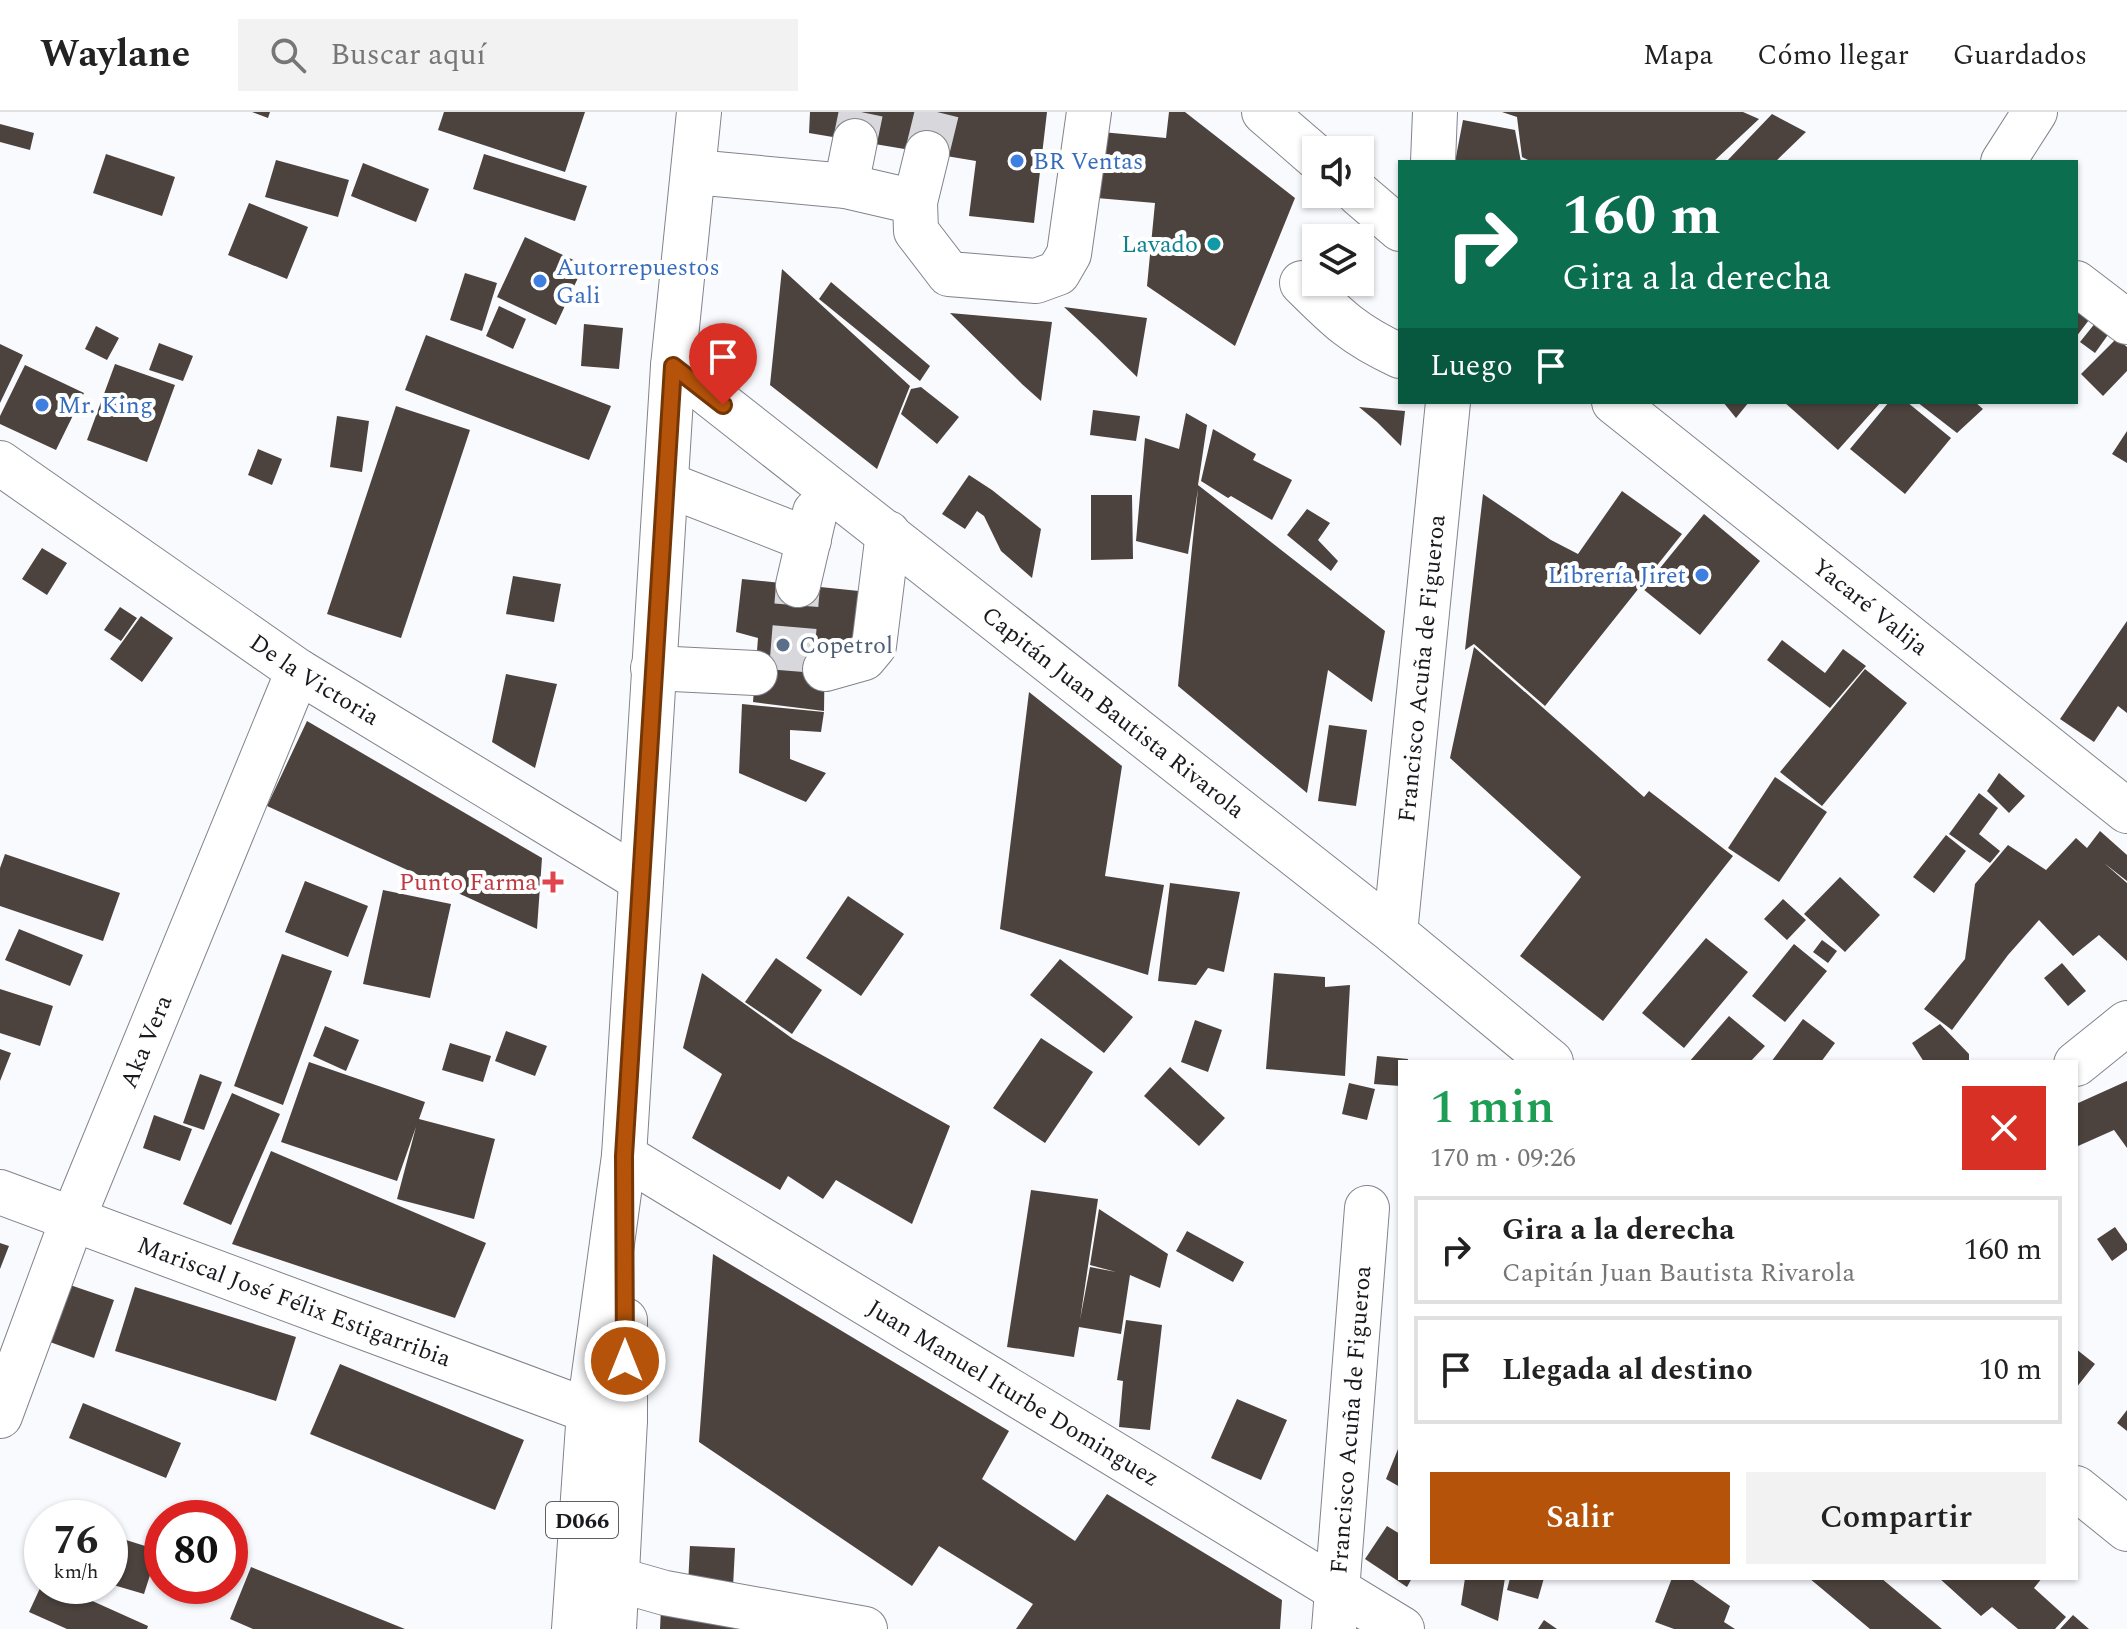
<!DOCTYPE html>
<html lang="es">
<meta charset="utf-8">
<style>
:root{--surface:#fff;--page:#f2f2f2;--text:#222;--muted:#767676;--line:#e0e0e0;--accent:#b45309}
body{margin:0;font-family:Spectral,serif;background:var(--page);color:var(--text);height:100vh;display:flex;flex-direction:column;font-size:30px;white-space:nowrap}
*{box-sizing:border-box;margin:0}
p{font-size:26px;color:var(--muted)}
.icon{flex:none;width:44px;height:44px;fill:none;stroke:currentColor;stroke-width:2;stroke-linecap:round;stroke-linejoin:round}
.map{position:relative;flex:1;overflow:hidden}
.drawer{position:absolute;left:1398px;top:948px;width:680px;height:520px;display:flex;flex-direction:column;background:var(--surface);border-radius:0px;box-shadow:0 2px 6px #0004}
.drawer>*{flex:none}
.banner{position:absolute;left:1398px;top:48px;width:680px;height:244px;border-radius:0px;box-shadow:0 2px 6px #0004;background:#0b6e4f;color:#fff;overflow:hidden}
.buttons{position:absolute;left:1302px;top:24px;display:grid;gap:16px}
.buttons a{display:grid;place-items:center;width:72px;height:72px;border-radius:0px;background:var(--surface);box-shadow:0 2px 6px #0004;font-size:40px}
.speed{position:absolute;left:24px;top:1388px;display:flex;gap:16px;font-size:40px;font-weight:700;text-align:center}
.speed>*{display:grid;place-content:center;width:104px;height:104px;border-radius:50%;background:var(--surface);box-shadow:0 2px 6px #0004;line-height:1}
.speed small{font-size:20px;font-weight:400}
.speed .limit{border:12px solid #d22;background:#fff;color:#111}
.pin{position:absolute;display:grid;place-items:center;width:68px;height:68px;color:#fff;margin:-82px -34px;border-radius:50% 50% 50% 0;rotate:-45deg;box-shadow:0 0 8px #0007}
.pin .icon{rotate:45deg}
.me{position:absolute;width:88px;margin:-44px;rotate:0deg;stroke-linejoin:round;filter:drop-shadow(0 0 6px #0008)}
.turn{display:flex;align-items:center;gap:28px;height:168px;padding:0 32px;font-size:36px}
.turn .icon{width:104px;height:104px;stroke-width:2.5}
.turn b{display:block;font-size:56px;line-height:68px}
.then{display:flex;align-items:center;height:76px;padding:0 32px;background:#0003;gap:16px;font-size:30px}
.round{display:grid;place-items:center;flex:none;width:84px;height:84px;border-radius:0px;background:var(--page)}
.head{display:flex;align-items:center;justify-content:space-between;height:136px;padding:0 32px}
h1{font-size:48px;font-weight:600;line-height:60px;color:#1e9e55}
.action{display:flex;gap:16px;margin-top:auto;padding:16px 32px}
.action a{flex:1;height:92px;border-radius:0px;background:var(--accent);color:#fff;font-size:32px;font-weight:600;line-height:92px;text-align:center}
.action a+a{background:var(--page);color:var(--text)}
ul{padding:0;list-style:none}
li{display:flex;align-items:center;gap:24px;height:108px;margin:0 16px 12px;padding:0 16px;border:4px solid var(--line);border-radius:0px}
li div{flex:1}
li b{display:block;font-size:30px}
li em{font-style:normal}
header{display:flex;align-items:center;gap:48px;box-sizing:border-box;height:112px;padding:0 40px;background:var(--surface);border-bottom:2px solid var(--line)}
header strong{font-size:38px}
nav{display:flex;gap:44px;margin-inline-start:auto;font-size:28px}
.search{width:560px;height:72px;background:var(--page);display:flex;align-items:center;gap:20px;box-sizing:border-box;padding:0 28px;border-radius:0px;color:var(--muted);font-size:30px}
.map>svg:first-child{display:block}
.building{fill:#4c433e}
.lines{fill:none;stroke-linecap:round;stroke-linejoin:round}
.minor-tunnel{stroke:#d8d8dc;stroke-width:44;stroke-dasharray:44 22;stroke-linecap:butt}
.minor-casing{stroke:#82848d;stroke-width:46}
.major-casing{stroke:#82848d;stroke-width:46}
.highway-casing{stroke:#82848d;stroke-width:46}
.minor{stroke:#fff;stroke-width:44}
.major{stroke:#fff;stroke-width:44}
.highway{stroke:#fff;stroke-width:44}
.route-casing{stroke:#753606;stroke-width:20}
.route{stroke:#b45309;stroke-width:14}
.shop-dot{fill:#3f7fe0;stroke:#fff;stroke-width:3}
.culture-dot{fill:#0f9aa8;stroke:#fff;stroke-width:3}
.service-dot{fill:#5c6f8a;stroke:#fff;stroke-width:3}
.health-dot{fill:#e0444e;stroke:#fff;stroke-width:3}
.labels{text-anchor:middle;stroke-width:8;stroke-linejoin:round;paint-order:stroke}
.shield{fill:#fff;stroke:#5f5f62;stroke-width:2}
.shield-label{font-size:22px;font-weight:bold;fill:#1a1a1e}
.shop-label{font-size:24px;fill:#366cbe;stroke:#fff;text-anchor:start}
.culture-label{font-size:24px;fill:#0d838f;stroke:#fff;text-anchor:end}
.street-label{font-size:24px;fill:#1a1a1e;stroke:#fff}
.service-label{font-size:24px;fill:#4e5e75;stroke:#fff;text-anchor:start}
.health-label{font-size:24px;fill:#be3a42;stroke:#fff;text-anchor:end}
</style>
<header>
<strong>Waylane</strong>
<div class="search"><svg class="icon" aria-label="search" viewBox="0 0 24 24"><circle cx="10" cy="10" r="6"/><path d="M15 15l6 6"/></svg>Buscar aquí</div>
<nav><a>Mapa</a><a>Cómo llegar</a><a>Guardados</a></nav>
</header>
<div class="map">
<svg width="2127" height="1517" viewBox="0 0 2127 1517">
<rect width="100%" height="100%" fill="#f9fafe"/>
<!-- building -->
<path class="building" d="M 252,0 L 270,0 L 268,6 Z
M 444,0 L 585,0 L 565,60 L 438,18 Z
M 810,0 L 1047,0 L 1034,111 L 969,104 L 976,49 L 809,21 Z
M 1169,0 L 1185,0 L 1295,86 L 1235,234 L 1147,174 L 1155,91 L 1085,85 L 1091,19 L 1166,26 Z
M 1502,0 L 1743,0 L 1759,7 L 1713,50 L 1532,50 L 1522,45 L 1517,5 Z
M 1772,2 L 1806,20 L 1775,50 L 1726,50 Z
M 1463,8 L 1515,18 L 1521,50 L 1455,50 Z
M 0,12 L 34,21 L 30,38 L 0,30 Z
M 106,42 L 175,65 L 162,104 L 93,81 Z
M 484,42 L 587,74 L 575,109 L 473,77 Z
M 276,48 L 349,68 L 338,105 L 265,85 Z
M 363,51 L 429,77 L 416,110 L 351,84 Z
M 249,91 L 308,115 L 287,167 L 228,143 Z
M 525,125 L 584,153 L 556,213 L 497,185 Z
M 782,157 L 910,274 L 877,357 L 770,273 Z
M 465,161 L 497,171 L 482,219 L 450,208 Z
M 831,170 L 930,254 L 920,269 L 819,187 Z
M 2076,191 L 2092,204 L 2076,225 Z
M 499,194 L 526,207 L 513,237 L 486,224 Z
M 1064,195 L 1147,206 L 1137,265 L 1096,225 Z
M 950,201 L 1052,210 L 1041,289 L 1023,273 Z
M 2096,210 L 2110,220 L 2095,241 L 2080,230 Z
M 584,212 L 623,216 L 619,257 L 581,254 Z
M 96,214 L 119,226 L 107,248 L 85,237 Z
M 426,223 L 611,294 L 589,348 L 405,278 Z
M 2117,226 L 2127,235 L 2127,259 L 2103,284 L 2081,262 Z
M 159,231 L 193,244 L 183,269 L 149,258 Z
M 0,232 L 23,243 L 0,291 Z
M 115,252 L 175,273 L 147,350 L 87,328 Z
M 25,253 L 84,281 L 56,338 L 0,312 L 0,304 Z
M 921,275 L 959,305 L 937,332 L 901,302 L 911,277 Z
M 1723,290 L 1749,290 L 1736,306 Z
M 1784,290 L 1881,290 L 1838,338 Z
M 1889,290 L 1907,290 L 1951,326 L 1905,382 L 1850,337 Z
M 1917,290 L 1975,290 L 1983,297 L 1957,321 Z
M 396,294 L 470,318 L 401,526 L 327,502 Z
M 1359,295 L 1405,299 L 1401,334 L 1377,310 Z
M 1093,298 L 1140,304 L 1136,329 L 1090,323 Z
M 1186,301 L 1207,313 L 1198,373 L 1385,519 L 1372,590 L 1328,558 L 1307,681 L 1178,574 L 1198,377 L 1188,442 L 1136,429 L 1145,326 L 1179,337 Z
M 337,304 L 369,309 L 362,360 L 330,355 Z
M 1213,317 L 1256,342 L 1253,348 L 1292,368 L 1272,408 L 1231,384 L 1228,386 L 1201,369 Z
M 2127,319 L 2127,351 L 2112,342 Z
M 258,337 L 282,347 L 272,373 L 248,363 Z
M 969,363 L 992,378 L 1041,417 L 1032,466 L 1001,439 L 984,404 L 977,399 L 965,417 L 942,402 Z
M 1622,379 L 1682,422 L 1545,594 L 1474,532 L 1465,538 L 1483,382 L 1551,428 L 1578,442 Z
M 1091,383 L 1132,383 L 1133,447 L 1091,448 Z
M 1307,397 L 1330,411 L 1318,428 L 1338,449 L 1331,459 L 1287,423 Z
M 1704,402 L 1760,449 L 1700,523 L 1643,477 Z
M 42,436 L 67,451 L 47,483 L 22,467 Z
M 513,464 L 561,472 L 554,510 L 506,502 Z
M 742,467 L 859,479 L 853,532 L 825,529 L 824,599 L 753,590 L 758,526 L 736,520 Z
M 120,495 L 137,506 L 121,529 L 104,518 Z
M 141,504 L 173,526 L 142,570 L 110,547 Z
M 2127,509 L 2127,601 L 2118,594 L 2094,630 L 2060,607 Z
M 1782,528 L 1825,561 L 1843,537 L 1866,554 L 1830,596 L 1767,548 Z
M 1474,535 L 1644,685 L 1649,679 L 1733,744 L 1603,909 L 1520,844 L 1581,765 L 1450,646 Z
M 1865,557 L 1907,591 L 1822,694 L 1780,660 Z
M 506,562 L 557,572 L 535,656 L 492,630 Z
M 1029,580 L 1122,654 L 1105,764 L 1164,773 L 1148,863 L 1000,817 Z
M 742,592 L 824,600 L 821,620 L 790,618 L 790,647 L 826,661 L 806,690 L 739,661 Z
M 307,609 L 542,746 L 537,817 L 267,694 Z
M 1329,613 L 1367,618 L 1356,694 L 1318,689 Z
M 1999,661 L 2025,684 L 2009,701 L 1987,679 Z
M 1775,665 L 1827,700 L 1779,770 L 1728,736 Z
M 1979,681 L 1998,696 L 1979,722 L 2000,739 L 1990,751 L 1949,722 Z
M 2100,719 L 2127,743 L 2127,769 L 2104,751 L 2127,771 L 2127,849 L 2099,823 L 2073,844 L 2039,808 L 2008,843 L 1952,918 L 1924,897 L 1965,847 L 1975,772 L 2008,733 L 2046,758 L 2076,726 L 2087,736 Z
M 1946,723 L 1966,739 L 1934,781 L 1913,765 Z
M 5,742 L 120,781 L 103,829 L 0,794 L 0,756 Z
M 1840,765 L 1880,803 L 1845,840 L 1804,802 Z
M 305,769 L 368,794 L 348,845 L 285,820 Z
M 1170,771 L 1240,780 L 1224,860 L 1208,856 L 1196,873 L 1158,869 Z
M 383,778 L 451,792 L 430,886 L 363,872 Z
M 848,784 L 904,822 L 861,884 L 806,846 Z
M 1783,787 L 1806,808 L 1787,828 L 1764,807 Z
M 19,817 L 83,843 L 70,874 L 5,848 Z
M 1706,826 L 1748,860 L 1684,936 L 1642,901 Z
M 1822,828 L 1837,839 L 1828,851 L 1813,840 Z
M 1794,832 L 1827,859 L 1785,910 L 1752,884 Z
M 282,842 L 332,859 L 283,993 L 234,974 Z
M 776,846 L 822,878 L 792,922 L 745,890 Z
M 1060,847 L 1133,905 L 1104,941 L 1030,883 Z
M 2062,851 L 2086,879 L 2068,894 L 2044,866 Z
M 702,861 L 793,927 L 950,1014 L 912,1112 L 836,1068 L 823,1087 L 788,1064 L 780,1078 L 692,1026 L 722,962 L 683,936 Z
M 1274,861 L 1325,865 L 1325,875 L 1350,873 L 1345,964 L 1266,957 Z
M 0,877 L 53,894 L 40,934 L 0,921 Z
M 1729,904 L 1765,934 L 1750,950 L 1689,950 Z
M 1803,907 L 1835,931 L 1821,950 L 1771,950 Z
M 1195,908 L 1222,918 L 1208,960 L 1181,950 Z
M 1940,912 L 1969,942 L 1969,950 L 1924,950 L 1912,931 Z
M 325,914 L 359,928 L 346,959 L 313,944 Z
M 506,919 L 547,934 L 535,964 L 495,949 Z
M 1041,926 L 1093,960 L 1045,1031 L 993,996 Z
M 450,931 L 491,944 L 483,970 L 442,958 Z
M 0,937 L 11,941 L 0,969 Z
M 1377,944 L 1408,947 L 1408,950 L 1400,950 L 1400,974 L 1374,972 Z
M 309,950 L 425,990 L 419,1007 L 495,1027 L 474,1107 L 397,1087 L 416,1015 L 397,1069 L 281,1030 Z
M 1170,955 L 1225,1006 L 1199,1034 L 1144,984 Z
M 200,962 L 222,970 L 204,1018 L 183,1011 Z
M 2127,969 L 2127,1036 L 2114,1018 L 2078,1034 L 2076,1029 L 2076,992 Z
M 1349,971 L 1375,977 L 1367,1008 L 1342,1002 Z
M 232,981 L 280,1002 L 231,1113 L 183,1092 Z
M 154,1003 L 192,1017 L 180,1049 L 143,1036 Z
M 271,1039 L 486,1131 L 455,1206 L 232,1132 Z
M 1031,1078 L 1098,1087 L 1080,1208 L 1090,1155 L 1116,1160 L 1090,1153 L 1099,1097 L 1168,1142 L 1160,1176 L 1130,1163 L 1121,1222 L 1079,1215 L 1074,1245 L 1007,1235 Z
M 2115,1115 L 2127,1132 L 2127,1138 L 2112,1149 L 2097,1127 Z
M 1187,1119 L 1244,1150 L 1233,1170 L 1176,1139 Z
M 0,1131 L 9,1134 L 0,1157 Z
M 713,1142 L 1009,1319 L 982,1367 L 1075,1429 L 1107,1382 L 1282,1488 L 1280,1517 L 1016,1517 L 1033,1492 L 939,1434 L 912,1474 L 699,1330 Z
M 70,1173 L 114,1188 L 94,1246 L 50,1230 Z
M 135,1175 L 296,1225 L 276,1289 L 115,1239 Z
M 1126,1208 L 1162,1213 L 1150,1318 L 1119,1315 L 1123,1269 L 1117,1268 Z
M 2076,1237 L 2095,1252 L 2076,1276 Z
M 340,1252 L 524,1328 L 495,1398 L 310,1322 Z
M 1237,1287 L 1287,1308 L 1261,1368 L 1211,1346 Z
M 83,1291 L 181,1331 L 166,1366 L 69,1326 Z
M 2127,1298 L 2127,1319 L 2117,1311 Z
M 1400,1332 L 1400,1375 L 1386,1367 Z
M 1387,1414 L 1400,1422 L 1400,1466 L 1412,1466 L 1407,1475 L 1365,1447 Z
M 110,1423 L 158,1438 L 144,1482 L 110,1472 Z
M 690,1434 L 735,1436 L 733,1475 L 688,1473 Z
M 251,1455 L 405,1517 L 253,1517 L 230,1507 Z
M 1465,1466 L 1505,1466 L 1498,1509 L 1461,1493 Z
M 1510,1466 L 1544,1466 L 1538,1487 L 1507,1478 Z
M 1672,1466 L 1690,1466 L 1730,1494 L 1724,1510 L 1735,1517 L 1674,1517 L 1655,1510 Z
M 1809,1466 L 1881,1466 L 1942,1517 L 1870,1517 Z
M 1939,1466 L 2042,1466 L 2034,1476 L 2066,1505 L 2055,1517 L 2018,1517 L 1992,1495 L 1981,1504 Z
M 41,1474 L 59,1474 L 148,1514 L 147,1517 L 67,1517 L 29,1500 Z
M 661,1497 L 741,1503 L 740,1517 L 660,1517 Z
M 2073,1503 L 2089,1517 L 2060,1517 Z
M 1544,1508 L 1557,1517 L 1538,1517 Z"/>
<g class="lines">
<!-- minor-tunnel -->
<path class="minor-tunnel" d="M 855,29 L 861,0
M 927,41 L 937,0
M 791,559 L 798,473"/>
<defs>
<g id="minor">
<path d="M 1264,0 L 1316,45"/>
<path d="M 1433,50 L 1435,0"/>
<path d="M 2003,50 L 2035,0"/>
<path d="M 694,60 L 846,74 L 915,90 L 927,41"/>
<path d="M 846,74 L 855,29"/>
<path d="M 1359,82 L 1400,117"/>
<path d="M 915,90 L 916,119 L 949,162 L 1036,169 L 1058,161 L 1069,142 L 1089,0"/>
<path d="M 1302,171 C 1337,206 1354,223 1400,244"/>
<path d="M 2076,171 L 2127,210"/>
<path id="s1" d="M 673,254 L 1395,821 L 1551,950"/>
<path id="s2" d="M 1614,290 L 2127,699"/>
<path id="s3" d="M 0,351 L 298,559 L 640,767"/>
<path d="M 666,372 L 809,428"/>
<path d="M 798,473 L 815,400"/>
<path d="M 653,556 L 755,561"/>
<path d="M 825,557 L 864,546 L 874,534 L 888,421"/>
<path id="s4" d="M 1395,821 L 1448,290"/>
<path d="M 2076,952 L 2127,911"/>
<path id="s5" d="M 624,1044 L 1402,1517"/>
<path id="s6" d="M 0,1080 L 589,1299 L 625,1308"/>
<path id="s7" d="M 0,1304 L 72,1109 L 298,559"/>
<path d="M 2076,1376 L 2127,1417"/>
<path d="M 616,1467 L 665,1481 L 865,1517"/>
<path id="s8" d="M 1334,1517 L 1367,1096"/>
</g>
<path id="major" d="M 624,1044 L 673,254 L 699,0"/>
<path id="highway" d="M 574,1517 L 589,1299 L 624,1044
M 614,1517 L 625,1308 L 625,1208"/>
</defs>
<!-- minor casing -->
<use href="#minor" class="minor-casing"/>
<!-- major casing -->
<use href="#major" class="major-casing"/>
<!-- highway casing -->
<use href="#highway" class="highway-casing"/>
<!-- minor -->
<use href="#minor" class="minor"/>
<!-- major -->
<use href="#major" class="major"/>
<!-- highway -->
<use href="#highway" class="highway"/>
</g>
<g class="lines">
<defs>
<path id="route" d="M 625,1249 L 624,1044 L 673,254 L 723,293"/>
</defs>
<!-- route casing -->
<use href="#route" class="route-casing"/>
<!-- route -->
<use href="#route" class="route"/>
</g>
<!-- markers -->
<g class="shop-dot">
<circle cx="1017" cy="49" r="8"/>
<circle cx="540" cy="169" r="8"/>
<circle cx="42" cy="293" r="8"/>
<circle cx="1702" cy="463" r="8"/>
</g>
<circle class="culture-dot" cx="1214" cy="132" r="8"/>
<circle class="service-dot" cx="783" cy="533" r="8"/>
<path class="health-dot" d="M549 758h8v8h8v8h-8v8h-8v-8h-8v-8h8z"/>
<g class="labels">
<!-- shield labels -->
<rect class="shield" x="546" y="1390" width="72" height="36" rx="6"/>
<g class="shield-label">
<text x="582" y="1416">D066</text>
</g>
<!-- shop labels -->
<g class="shop-label">
<text x="1033" y="57">BR Ventas</text>
<text x="556" y="163">Autorrepuestos<tspan x="556" dy="28">Gali</tspan></text>
<text x="58" y="301">Mr. King</text>
<text x="1686" y="471" text-anchor="end">Librería Jiret</text>
</g>
<!-- culture labels -->
<g class="culture-label">
<text x="1198" y="140">Lavado</text>
</g>
<!-- street labels -->
<g class="street-label">
<text dy="8" stroke="none"><textPath href="#s2" startOffset="328">Yacaré Valija</textPath></text>
<text dy="8" stroke="none"><textPath href="#s4" startOffset="266">Francisco Acuña de Figueroa</textPath></text>
<text dy="8" stroke="none"><textPath href="#s3" startOffset="382">De la Victoria</textPath></text>
<text dy="8" stroke="none"><textPath href="#s1" startOffset="560">Capitán Juan Bautista Rivarola</textPath></text>
<text dy="8" stroke="none"><textPath href="#s7" startOffset="402">Aka Vera</textPath></text>
<text dy="8" stroke="none"><textPath href="#s6" startOffset="314">Mariscal José Félix Estigarribia</textPath></text>
<text dy="8" stroke="none"><textPath href="#s5" startOffset="456">Juan Manuel Iturbe Dominguez</textPath></text>
<text dy="8" stroke="none"><textPath href="#s8" startOffset="210">Francisco Acuña de Figueroa</textPath></text>
</g>
<!-- service labels -->
<g class="service-label">
<text x="799" y="541">Copetrol</text>
</g>
<!-- health labels -->
<g class="health-label">
<text x="537" y="778">Punto Farma</text>
</g>
</g>
</svg>
<div class="buttons">
<a><svg class="icon" aria-label="sound" viewBox="0 0 24 24"><path d="M4 9h4l5-4v14l-5-4H4zM17 9q2 3 0 6"/></svg></a>
<a><svg class="icon" aria-label="layers" viewBox="0 0 24 24"><path d="M12 4l9 5-9 5-9-5zM3 14l9 5 9-5"/></svg></a>
</div>
<div class="speed"><div>76<small>km/h</small></div><div class="limit">80</div></div>
<div class="pin" style="left:723px;top:293px;background:#d93025"><svg class="icon" aria-label="arrive" viewBox="0 0 24 24"><path d="M6 21V4h12l-3 4 3 4H6"/></svg></div>
<svg class="me" style="left:625px;top:1249px" viewBox="-20 -20 40 40"><circle r="17" fill="#b45309" stroke="#fff" stroke-width="3"/><path d="M0-11L8 9 0 5-8 9z" fill="#fff"/></svg>
<div class="banner">
<div class="turn"><svg class="icon" aria-label="right" viewBox="0 0 24 24"><path d="M7 20v-9h11M14 6l5 5-5 5"/></svg><div><b>160 m</b>Gira a la derecha</div></div>
<div class="then">Luego<svg class="icon" aria-label="arrive" viewBox="0 0 24 24"><path d="M6 21V4h12l-3 4 3 4H6"/></svg></div>
</div>
<section class="drawer">
<div class="head"><div><h1>1 min</h1><p>170 m · 09:26</p></div><a class="round" style="background:#d93025;color:#fff"><svg class="icon" aria-label="close" viewBox="0 0 24 24"><path d="M6 6l12 12M18 6L6 18"/></svg></a></div>
<ul>
<li><svg class="icon" aria-label="right" viewBox="0 0 24 24"><path d="M7 20v-9h11M14 6l5 5-5 5"/></svg><div><b>Gira a la derecha</b><p>Capitán Juan Bautista Rivarola</p></div><em>160 m</em></li>
<li><svg class="icon" aria-label="arrive" viewBox="0 0 24 24"><path d="M6 21V4h12l-3 4 3 4H6"/></svg><div><b>Llegada al destino</b></div><em>10 m</em></li>
</ul>
<div class="action"><a>Salir</a><a>Compartir</a></div>
</section>
</div>
